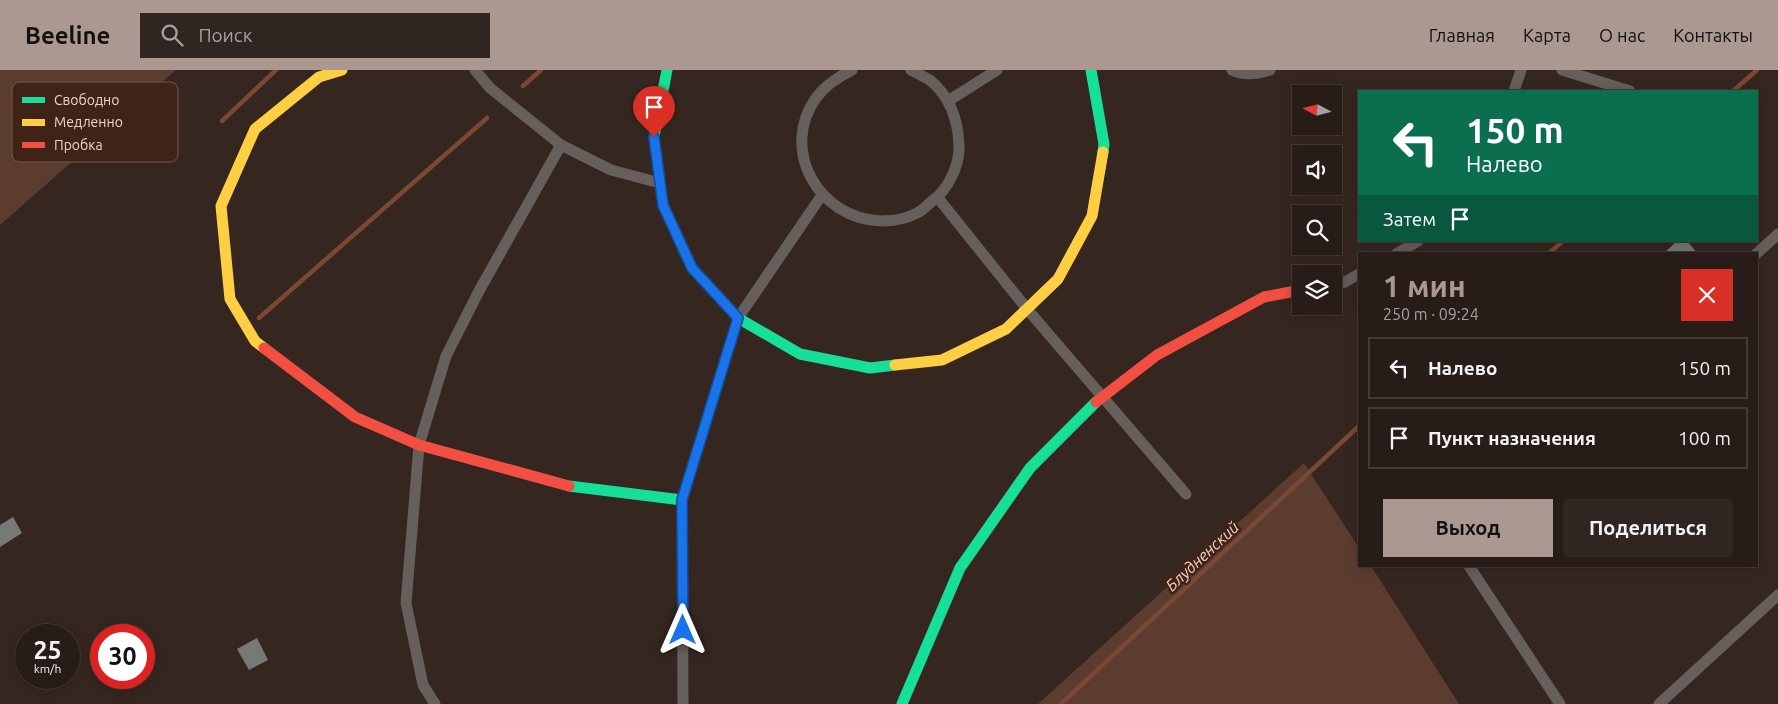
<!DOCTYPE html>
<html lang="ru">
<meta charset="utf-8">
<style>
:root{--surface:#281c18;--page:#302521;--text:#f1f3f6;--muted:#a5a1a2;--line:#443a37;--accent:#aa9891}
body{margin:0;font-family:Ubuntu,sans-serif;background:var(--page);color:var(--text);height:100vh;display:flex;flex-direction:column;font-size:19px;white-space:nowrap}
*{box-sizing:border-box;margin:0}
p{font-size:16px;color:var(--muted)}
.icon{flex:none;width:28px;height:28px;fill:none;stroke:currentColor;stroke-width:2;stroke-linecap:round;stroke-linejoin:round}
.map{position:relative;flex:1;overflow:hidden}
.panel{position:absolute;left:1358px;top:182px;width:400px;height:315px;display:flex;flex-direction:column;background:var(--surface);border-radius:0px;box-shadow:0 2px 12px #0003,0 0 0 1px var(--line)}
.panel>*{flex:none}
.hud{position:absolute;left:1358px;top:20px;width:400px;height:152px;border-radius:0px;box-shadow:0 2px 12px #0003,0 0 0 1px var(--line);background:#0b6e4f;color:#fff;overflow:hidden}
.needle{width:32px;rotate:277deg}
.fabs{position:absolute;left:1292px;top:15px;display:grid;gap:10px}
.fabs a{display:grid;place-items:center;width:50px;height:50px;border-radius:0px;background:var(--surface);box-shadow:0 2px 12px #0003,0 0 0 1px var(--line);font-size:25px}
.speed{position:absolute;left:15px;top:554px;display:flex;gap:10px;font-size:25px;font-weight:700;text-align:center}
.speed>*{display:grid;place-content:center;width:65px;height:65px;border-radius:50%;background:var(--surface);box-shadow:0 2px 12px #0003,0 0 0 1px var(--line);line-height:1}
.speed small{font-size:12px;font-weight:400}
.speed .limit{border:8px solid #d22;background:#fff;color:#111}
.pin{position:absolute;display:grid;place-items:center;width:42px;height:42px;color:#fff;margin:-51px -21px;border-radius:50% 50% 50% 0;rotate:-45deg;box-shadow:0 0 5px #0007}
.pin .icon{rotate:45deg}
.me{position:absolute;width:55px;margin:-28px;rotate:0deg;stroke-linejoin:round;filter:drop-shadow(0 0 4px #0008)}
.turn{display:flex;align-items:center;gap:18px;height:105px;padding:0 25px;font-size:22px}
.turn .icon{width:65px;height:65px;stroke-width:2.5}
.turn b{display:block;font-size:35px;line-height:42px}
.then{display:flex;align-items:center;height:48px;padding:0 25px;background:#0003;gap:10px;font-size:19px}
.round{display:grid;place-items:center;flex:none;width:52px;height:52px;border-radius:0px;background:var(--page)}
.overview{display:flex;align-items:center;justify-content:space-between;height:85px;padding:0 25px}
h1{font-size:30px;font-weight:700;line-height:38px;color:var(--accent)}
.cta{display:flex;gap:10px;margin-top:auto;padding:10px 25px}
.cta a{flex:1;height:58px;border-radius:0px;background:var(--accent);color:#111;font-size:20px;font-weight:700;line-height:58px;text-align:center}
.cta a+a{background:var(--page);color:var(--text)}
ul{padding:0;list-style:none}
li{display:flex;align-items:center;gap:15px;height:62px;margin:0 10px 8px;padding:0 15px;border:2px solid var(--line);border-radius:0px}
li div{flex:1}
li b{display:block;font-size:19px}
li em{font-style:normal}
header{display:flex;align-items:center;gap:30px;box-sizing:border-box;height:70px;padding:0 25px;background:var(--accent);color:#111}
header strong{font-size:24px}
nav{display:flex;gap:28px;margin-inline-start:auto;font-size:18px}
.search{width:350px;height:45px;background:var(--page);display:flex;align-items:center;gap:12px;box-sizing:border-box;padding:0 18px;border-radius:0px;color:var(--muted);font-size:19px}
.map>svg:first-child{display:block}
.green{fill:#5c3c2f}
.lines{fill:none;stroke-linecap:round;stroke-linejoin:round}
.stream{stroke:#7a4933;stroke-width:4.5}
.building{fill:#777977}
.street{stroke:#665f5c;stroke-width:11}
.fast{stroke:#16e098;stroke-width:11}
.slow{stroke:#ffcf43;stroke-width:11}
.jam{stroke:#f24e42;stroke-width:11}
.route-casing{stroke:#114b97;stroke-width:12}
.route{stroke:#1a73e8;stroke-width:9}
.labels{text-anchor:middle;stroke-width:5;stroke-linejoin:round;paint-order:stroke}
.water-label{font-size:16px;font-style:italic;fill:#f5d2c3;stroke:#3f2317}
.key{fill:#3f2317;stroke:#72584e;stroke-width:1}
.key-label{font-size:14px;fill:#e9d5ce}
</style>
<header>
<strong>Beeline</strong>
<div class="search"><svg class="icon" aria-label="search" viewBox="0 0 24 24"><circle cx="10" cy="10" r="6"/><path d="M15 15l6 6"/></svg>Поиск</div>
<nav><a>Главная</a><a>Карта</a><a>О нас</a><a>Контакты</a></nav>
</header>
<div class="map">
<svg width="1778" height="634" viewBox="0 0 1778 634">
<rect width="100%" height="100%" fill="#362620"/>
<!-- green -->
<path class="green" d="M 0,0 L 176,0 L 0,155 Z
M 1304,393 L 1359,478 L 1359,496 L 1371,496 L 1459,634 L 1038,634 Z"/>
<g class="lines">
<!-- stream -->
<path class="stream" d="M 523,16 L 541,0
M 1733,21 L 1757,0
M 222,51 L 276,0
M 1548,184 L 1563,171
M 259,248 L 487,48
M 1061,634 L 1359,356"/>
</g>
<!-- building -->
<path class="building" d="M 1677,171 L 1687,171 L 1698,184 L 1663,184 Z
M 13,447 L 22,463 L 0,477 L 0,455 Z
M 257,568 L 268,590 L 249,600 L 237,579 Z"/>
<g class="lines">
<!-- street -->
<path class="street" d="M 475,0 L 490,18 L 561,75 L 611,100 L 660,113
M 852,0 C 838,7 825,15 816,28 C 779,80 819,149 881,151 C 893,151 906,149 917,143 C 923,140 928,135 932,131 C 948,120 960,95 959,75 C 958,50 951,28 931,11 C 925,7 918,4 911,0
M 1232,0 C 1244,6 1258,4 1270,0
M 1562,0 L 1630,21
M 1514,21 L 1521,0
M 948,31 L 997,0
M 938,128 L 1027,239 L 1186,424
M 1396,184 L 1418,171
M 1756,184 L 1778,164
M 1334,215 L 1343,213 L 1359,204
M 1469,496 L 1560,634
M 435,634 L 423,615 L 406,533 L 419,375 L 446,286 L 479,221 L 561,75
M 683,634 L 682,430 L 738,248 L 822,125
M 1659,634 L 1778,525"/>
<!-- fast -->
<path class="fast" d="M 667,0 L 654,67 L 663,135 L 692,198 L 738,248 L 800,284 L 870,298 L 895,295
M 1091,0 L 1104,74 L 1103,82
M 569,416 L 682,430
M 902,634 L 960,498 L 1030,398 L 1096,332"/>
<!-- slow -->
<path class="slow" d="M 264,278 L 255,271 L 230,229 L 221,136 L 255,59 L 319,7 L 342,0
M 895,295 L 942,290 L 1006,259 L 1058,209 L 1092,146 L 1103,82"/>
<!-- jam -->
<path class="jam" d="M 264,278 L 355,347 L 419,375 L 569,416
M 1096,332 L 1157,285 L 1264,227 L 1301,220"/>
</g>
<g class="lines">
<defs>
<path id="route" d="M 654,67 L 663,135 L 692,198 L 738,248 L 682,430 L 683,560"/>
</defs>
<!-- route casing -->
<use href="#route" class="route-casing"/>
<!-- route -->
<use href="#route" class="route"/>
</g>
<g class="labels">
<!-- water labels -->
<g class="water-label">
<text transform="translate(1202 486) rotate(-43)" y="6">Блудненский</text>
</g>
</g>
<!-- legend -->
<rect x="12" y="12" width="166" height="80" rx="8" class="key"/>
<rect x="22" y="27" width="23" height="6" fill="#16e098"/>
<rect x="22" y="49" width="23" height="7" fill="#ffcf43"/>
<rect x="22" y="72" width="23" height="6" fill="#f24e42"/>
<g class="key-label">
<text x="54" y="35">Свободно</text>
<text x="54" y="57">Медленно</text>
<text x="54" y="80">Пробка</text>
</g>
</svg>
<div class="fabs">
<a><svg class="needle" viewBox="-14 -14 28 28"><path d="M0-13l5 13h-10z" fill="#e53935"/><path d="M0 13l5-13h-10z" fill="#a5a1a2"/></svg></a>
<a><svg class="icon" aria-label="sound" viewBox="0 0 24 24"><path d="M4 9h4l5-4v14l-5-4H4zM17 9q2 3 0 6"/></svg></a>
<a><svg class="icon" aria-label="search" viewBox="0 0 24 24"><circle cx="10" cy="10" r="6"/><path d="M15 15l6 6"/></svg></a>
<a><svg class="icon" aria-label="layers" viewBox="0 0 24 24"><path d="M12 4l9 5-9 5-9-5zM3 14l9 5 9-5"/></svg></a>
</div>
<div class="speed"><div>25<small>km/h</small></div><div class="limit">30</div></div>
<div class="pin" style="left:654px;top:67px;background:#d93025"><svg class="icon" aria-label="arrive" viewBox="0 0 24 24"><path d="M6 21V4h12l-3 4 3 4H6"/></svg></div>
<svg class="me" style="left:683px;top:560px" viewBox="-20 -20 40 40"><path d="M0-17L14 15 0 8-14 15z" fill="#1a73e8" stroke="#fff" stroke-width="4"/></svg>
<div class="hud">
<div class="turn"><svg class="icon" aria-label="left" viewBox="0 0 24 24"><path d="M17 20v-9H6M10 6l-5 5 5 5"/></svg><div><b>150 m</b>Налево</div></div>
<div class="then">Затем<svg class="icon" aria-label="arrive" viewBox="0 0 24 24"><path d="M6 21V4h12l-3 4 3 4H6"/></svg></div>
</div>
<section class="panel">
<div class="overview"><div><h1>1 мин</h1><p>250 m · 09:24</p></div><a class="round" style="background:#d93025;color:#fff"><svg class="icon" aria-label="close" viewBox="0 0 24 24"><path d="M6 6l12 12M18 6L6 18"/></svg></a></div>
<ul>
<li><svg class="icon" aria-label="left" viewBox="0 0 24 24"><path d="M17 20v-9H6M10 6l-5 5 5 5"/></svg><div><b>Налево</b></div><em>150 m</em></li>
<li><svg class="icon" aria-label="arrive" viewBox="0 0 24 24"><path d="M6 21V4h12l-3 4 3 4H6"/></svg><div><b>Пункт назначения</b></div><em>100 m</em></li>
</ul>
<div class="cta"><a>Выход</a><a>Поделиться</a></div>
</section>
</div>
